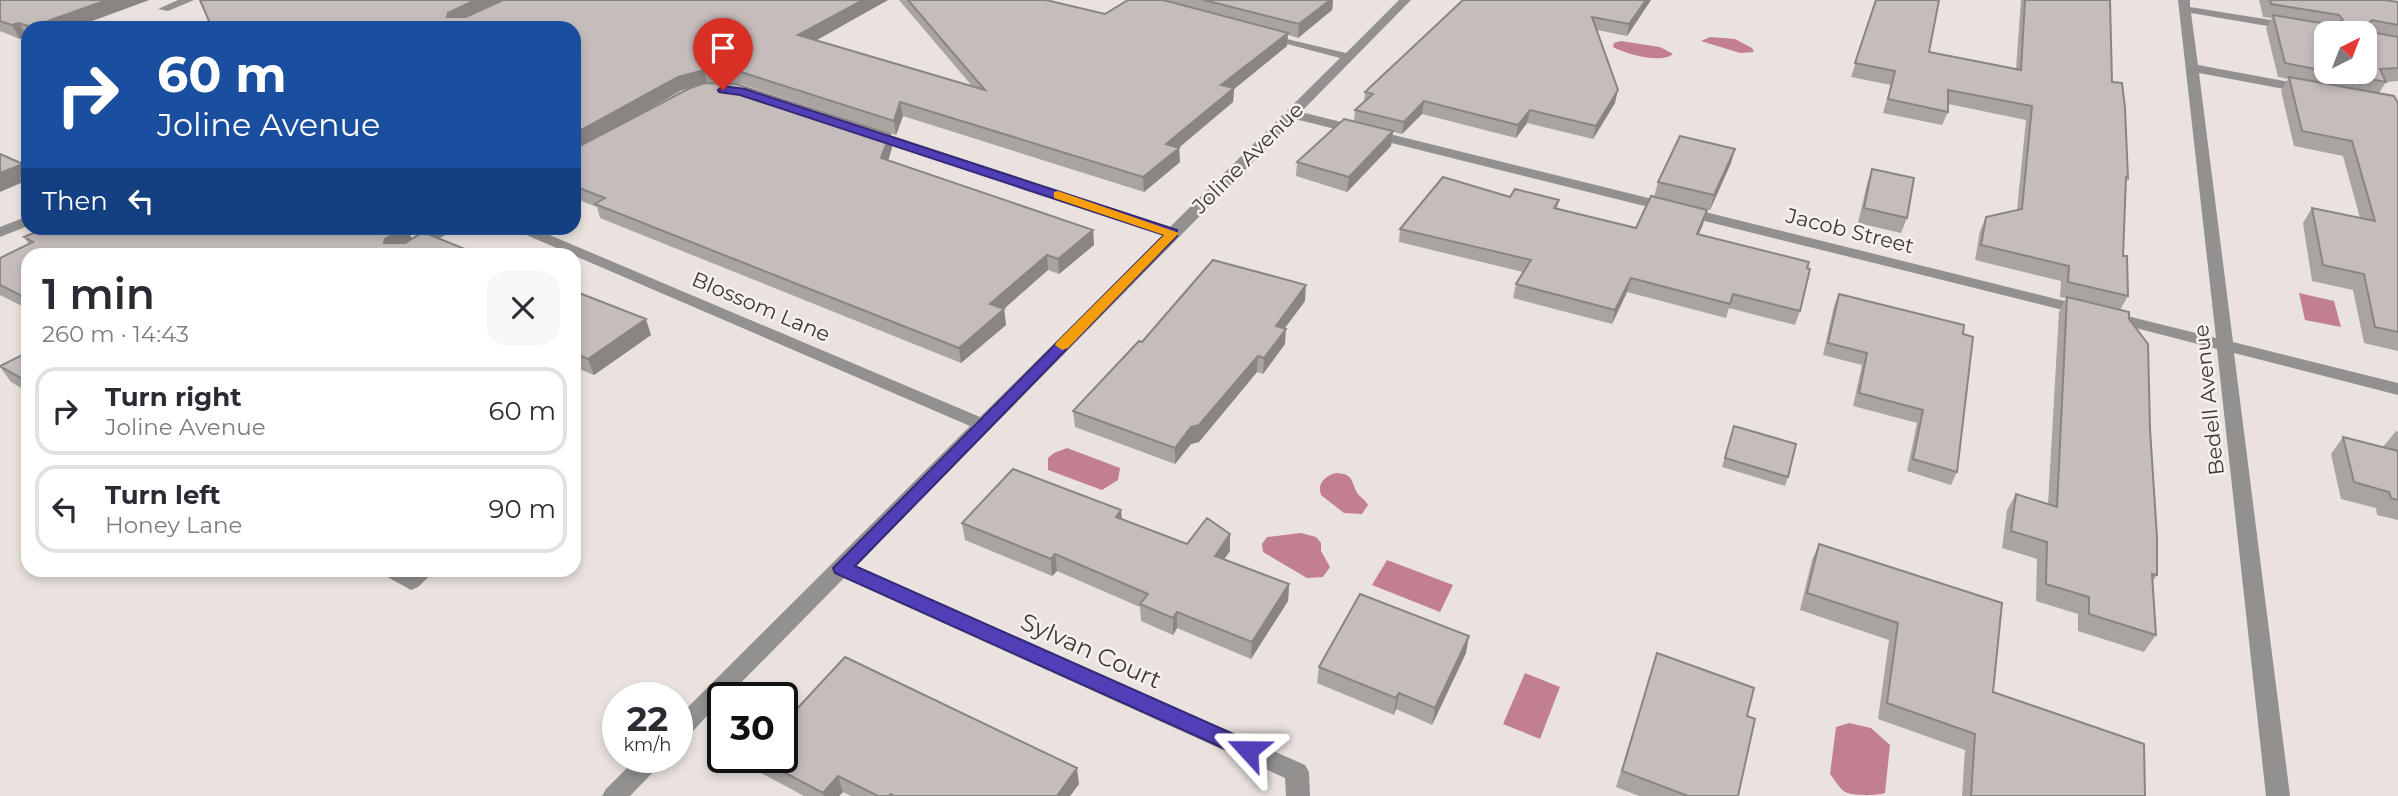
<!DOCTYPE html>
<meta charset="utf-8">
<style>
:root{--surface:#fff;--page:#f7f7f7;--text:#2b2b33;--muted:#7c7c81;--line:#e1e1e2}
body{margin:0;font-family:Montserrat,sans-serif;background:var(--page);color:var(--text);height:100vh;display:flex;flex-direction:column;font-size:26px;white-space:nowrap}
*{box-sizing:border-box;margin:0}
p{font-size:23px;color:var(--muted)}
.icon{flex:none;width:38px;height:38px;fill:none;stroke:currentColor;stroke-width:2;stroke-linecap:round;stroke-linejoin:round}
.map{position:relative;flex:1;overflow:hidden}
.drawer{position:absolute;left:21px;top:248px;width:560px;height:329px;display:flex;flex-direction:column;background:var(--surface);border-radius:21px;box-shadow:0 4px 10px #0003}
.drawer>*{flex:none}
.guide{position:absolute;left:21px;top:21px;width:560px;height:214px;border-radius:21px;box-shadow:0 4px 10px #0003;background:#1a4fa0;color:#fff;overflow:hidden}
.needle{width:46px;rotate:42deg}
.fabs{position:absolute;left:2314px;top:21px;display:grid;gap:14px}
.fabs a{display:grid;place-items:center;width:63px;height:63px;border-radius:14px;background:var(--surface);box-shadow:0 4px 10px #0003;font-size:35px}
.speed{position:absolute;left:602px;top:682px;display:flex;gap:14px;font-size:35px;font-weight:700;text-align:center}
.speed>*{display:grid;place-content:center;width:91px;height:91px;border-radius:50%;background:var(--surface);box-shadow:0 4px 10px #0003;line-height:1}
.speed small{font-size:18px;font-weight:400}
.speed .limit{border:4px solid #111;border-radius:10px;background:#fff;color:#111}
.pin{position:absolute;display:grid;place-items:center;width:60px;height:60px;color:#fff;margin:-72px -30px;border-radius:50% 50% 50% 0;rotate:-45deg;box-shadow:0 0 7px #0007}
.pin .icon{rotate:45deg}
.me{position:absolute;width:77px;margin:-38px;rotate:294deg;stroke-linejoin:round;filter:drop-shadow(0 0 5px #0008)}
.turn{display:flex;align-items:center;gap:24px;height:147px;padding:0 21px;font-size:32px}
.turn .icon{width:91px;height:91px;stroke-width:2.5}
.turn b{display:block;font-size:49px;line-height:60px}
.then{display:flex;align-items:center;height:66px;padding:0 21px;background:#0003;gap:14px;font-size:26px}
.round{display:grid;place-items:center;flex:none;width:74px;height:74px;border-radius:21px;background:var(--page)}
.overview{display:flex;align-items:center;justify-content:space-between;height:119px;padding:0 21px}
h1{font-size:42px;font-weight:600;line-height:52px}
ul{padding:0;list-style:none}
li{display:flex;align-items:center;gap:21px;height:88px;margin:0 14px 10px;padding:0 7px;border:4px solid var(--line);border-radius:21px}
li div{flex:1}
li b{display:block;font-size:26px}
li em{font-style:normal}
.map>svg:first-child{display:block}
.water{fill:#c27f91}
.lines{fill:none;stroke-linecap:round;stroke-linejoin:round}
.minor{fill:#93918f;fill-rule:evenodd}
.wall{fill:#a9a3a1;fill-rule:evenodd}
.shaded-wall{fill:#8a8483}
.building{fill:#c5bdbb;stroke:#8a8483;stroke-width:2}
.route{fill:#513fb7;stroke:#352977;stroke-width:2}
.slow{fill:#f59e0b}
.labels{text-anchor:middle;stroke-width:5;stroke-linejoin:round;paint-order:stroke}
.street-label{font-size:21px;fill:#3a3735;stroke:#f7f0eb}
.near-street-label{font-size:24px;fill:#3a3735;stroke:#f7f0eb}
</style>
<div class="map">
<svg width="2398" height="796" viewBox="0 0 2398 796">
<rect width="100%" height="100%" fill="#eae2de"/>
<!-- water -->
<path class="water" d="M 1710,37 L 1735,39 L 1752,48 L 1754,52 L 1740,53 L 1701,41 Z
M 1621,41 L 1660,47 L 1673,54 C 1661,64 1626,54 1613,47 L 1614,43 Z
M 2299,293 L 2334,301 L 2341,327 L 2305,320 Z
M 1067,448 L 1120,468 L 1118,480 L 1102,490 L 1048,470 L 1048,458 L 1054,453 Z
M 1336,473 C 1352,474 1351,479 1356,491 C 1359,497 1365,499 1368,505 L 1362,514 L 1344,513 L 1321,495 C 1317,483 1325,476 1336,473 Z
M 1301,533 L 1316,537 L 1321,543 L 1321,551 L 1330,567 L 1323,577 L 1307,578 L 1263,552 L 1262,544 L 1267,537 Z
M 1387,560 L 1453,585 L 1440,612 L 1372,585 Z
M 1525,673 L 1560,687 L 1540,739 L 1503,724 Z
M 1849,723 L 1871,728 L 1890,745 L 1885,793 C 1876,796 1854,796 1845,792 C 1839,788 1834,779 1830,774 L 1836,727 Z"/>
<g class="lines">
<!-- minor -->
<path class="minor" d="M 178,0 L 194,0 L 168,11 L 158,9 Z
M 1399,0 L 1411,0 L 1301,112 L 2089,307 L 2091,310 L 2083,315 L 1295,119 L 856,566 L 1305,765 L 1309,772 L 1310,796 L 1286,796 L 1285,778 L 844,578 L 726,698 L 723,698 L 685,740 L 677,742 L 677,718 L 970,426 L 517,231 L 515,228 L 533,228 L 980,417 L 1163,235 L 865,136 L 865,130 L 875,130 L 1170,227 L 1340,58 L 1261,37 L 1261,33 L 1346,53 Z
M 2178,0 L 2190,0 L 2190,7 L 2327,29 L 2333,33 L 2326,33 L 2326,36 L 2191,13 L 2198,65 L 2305,85 L 2311,89 L 2305,93 L 2199,73 L 2233,342 L 2398,383 L 2398,395 L 2234,353 L 2290,796 L 2266,796 L 2217,349 L 2105,320 L 2103,317 L 2111,312 L 2216,338 Z
M 28,216 L 28,226 L 0,237 L 0,227 Z
M 439,228 L 456,228 L 412,256 L 393,256 Z
M 381,570 L 436,570 L 418,587 L 411,590 L 384,575 Z
M 637,758 L 664,758 L 660,765 L 630,796 L 602,796 L 606,789 Z"/>
</g>
<!-- wall -->
<path class="wall" d="M 0,0 L 149,0 L 73,28 L 28,28 L 28,37 L 20,39 L 0,31 Z
M 200,0 L 888,0 L 815,40 L 972,86 L 899,0 L 1046,0 L 1105,14 L 1128,0 L 1333,0 L 1332,10 L 1298,38 L 1288,35 L 1287,46 L 1234,89 L 1233,102 L 1179,148 L 1180,162 L 1144,192 L 903,116 L 896,135 L 741,84 L 738,84 L 890,134 L 892,148 L 888,161 L 1093,230 L 1094,245 L 1059,274 L 1048,270 L 1004,309 L 1006,325 L 961,363 L 600,218 L 597,207 L 574,198 L 574,28 ZM 688,89 L 623,123 L 682,90 Z
M 1463,0 L 1651,0 L 1627,36 L 1597,30 L 1615,103 L 1593,139 L 1527,123 L 1516,138 L 1422,114 L 1402,134 L 1393,132 L 1391,146 L 1347,192 L 1296,176 L 1297,162 L 1354,122 L 1355,110 L 1364,102 L 1365,92 Z
M 1876,0 L 1929,52 L 2016,69 L 2021,0 L 2110,0 L 2112,82 L 2128,178 L 2126,183 L 2123,256 L 2128,296 L 2120,310 L 2129,319 L 2150,429 L 2157,575 L 2152,582 L 2156,635 L 2144,652 L 2078,631 L 2078,614 L 2036,601 L 2037,559 L 2002,548 L 2007,510 L 2016,494 L 2048,504 L 2059,312 L 2066,298 L 2060,297 L 2061,281 L 1975,260 L 1980,231 L 1986,217 L 2017,210 L 2026,120 L 1948,104 L 1948,112 L 1942,125 L 1883,113 L 1891,85 L 1851,77 Z
M 2259,0 L 2385,0 L 2398,2 L 2398,81 L 2386,82 L 2379,93 L 2398,103 L 2398,351 L 2364,343 L 2353,290 L 2312,281 L 2303,223 L 2312,208 L 2360,218 L 2343,156 L 2294,146 L 2281,91 L 2288,79 L 2278,77 L 2266,28 L 2272,18 L 2263,17 ZM 2326,33 L 2364,72 L 2326,72 Z
M 1731,163 L 1710,210 L 1654,197 L 1658,182 Z
M 1872,169 L 1907,218 L 1901,233 L 1858,223 L 1867,184 Z
M 1510,197 L 1559,200 L 1557,208 L 1636,228 L 1707,210 L 1703,224 L 1699,234 L 1807,268 L 1800,311 L 1795,325 L 1729,308 L 1726,318 L 1627,292 L 1612,324 L 1513,298 L 1516,284 L 1523,272 L 1399,242 L 1400,229 Z
M 407,228 L 412,239 L 482,256 L 28,256 L 28,309 L 0,295 L 0,258 L 29,244 L 24,237 Z
M 574,291 L 651,335 L 594,375 L 574,367 Z
M 1839,294 L 1963,334 L 1957,472 L 1951,485 L 1907,471 L 1917,423 L 1853,406 L 1862,365 L 1823,355 L 1834,306 Z
M 1305,301 L 1285,328 L 1285,344 L 1263,374 L 1257,372 L 1199,442 L 1191,444 L 1175,464 L 1075,427 L 1073,411 L 1142,342 Z
M 28,352 L 28,392 L 11,382 L 0,367 Z
M 2396,431 L 2398,432 L 2398,520 L 2377,515 L 2376,508 L 2341,499 L 2331,454 L 2343,437 L 2383,447 Z
M 1731,435 L 1788,477 L 1785,486 L 1722,467 Z
M 1121,510 L 1122,519 L 1187,544 L 1230,551 L 1224,559 L 1289,584 L 1288,601 L 1251,659 L 1177,628 L 1173,635 L 1141,621 L 1140,607 L 1057,571 L 1052,576 L 965,540 L 962,523 Z
M 1819,544 L 1993,692 L 2145,796 L 1962,796 L 1965,750 L 1878,719 L 1889,640 L 1800,610 L 1812,560 Z
M 1466,653 L 1432,725 L 1396,709 L 1394,715 L 1317,683 L 1319,667 Z
M 1657,653 L 1747,716 L 1738,796 L 1639,796 L 1616,787 Z
M 754,758 L 782,758 L 1079,784 L 1070,796 L 851,796 L 843,792 L 839,796 L 804,796 L 759,772 Z"/>
<!-- shaded-wall -->
<path class="shaded-wall" d="M 107,0 L 149,0 L 73,28 L 31,27 Z
M 475,0 L 508,0 L 453,26 L 447,17 L 448,13 Z
M 863,0 L 888,0 L 801,49 L 798,35 Z
M 1330,0 L 1333,0 L 1332,10 L 1298,38 L 1299,24 Z
M 1646,0 L 1651,0 L 1627,36 L 1629,24 Z
M 19,23 L 27,36 L 20,39 L 12,25 Z
M 1288,33 L 1287,46 L 1234,89 L 1233,102 L 1166,158 L 1166,144 L 1221,85 Z
M 704,70 L 707,83 L 682,90 L 574,151 L 574,134 L 678,77 Z
M 1618,90 L 1615,103 L 1593,139 L 1596,126 Z
M 1424,101 L 1422,114 L 1402,134 L 1404,122 Z
M 900,102 L 903,116 L 896,135 L 894,121 Z
M 1530,110 L 1527,123 L 1516,138 L 1518,125 Z
M 1393,131 L 1391,146 L 1347,192 L 1349,177 Z
M 890,134 L 892,148 L 884,173 L 881,158 Z
M 1179,148 L 1180,162 L 1144,192 L 1143,177 Z
M 1735,149 L 1731,163 L 1710,210 L 1714,195 Z
M 23,164 L 28,171 L 28,180 L 0,192 L 0,173 Z
M 1707,210 L 1703,224 L 1693,247 L 1697,234 Z
M 403,228 L 407,228 L 413,241 L 391,256 L 384,243 L 385,239 Z
M 1093,230 L 1094,245 L 1059,274 L 1058,259 Z
M 306,249 L 309,256 L 295,256 Z
M 1047,255 L 1048,270 L 992,319 L 990,304 Z
M 1631,278 L 1627,292 L 1612,324 L 1615,310 Z
M 1306,285 L 1305,301 L 1275,341 L 1276,326 Z
M 1004,309 L 1006,325 L 961,363 L 959,348 Z
M 646,319 L 651,335 L 594,375 L 588,359 Z
M 1286,329 L 1285,344 L 1263,374 L 1264,358 Z
M 1258,356 L 1257,372 L 1199,442 L 1191,444 L 1175,464 L 1175,448 L 1191,427 Z
M 1121,510 L 1122,527 L 1116,517 Z
M 1230,534 L 1230,551 L 1215,572 L 1215,556 Z
M 1055,554 L 1057,571 L 1052,576 L 1051,559 Z
M 1289,584 L 1288,601 L 1251,659 L 1252,642 Z
M 1177,612 L 1177,628 L 1173,635 L 1173,618 Z
M 1469,636 L 1466,653 L 1432,725 L 1435,708 Z
M 1399,693 L 1396,709 L 1394,715 L 1396,698 Z
M 1077,768 L 1079,784 L 1070,796 L 1057,796 Z
M 838,776 L 843,792 L 839,796 L 824,796 L 823,793 Z"/>
<!-- building -->
<path class="building" d="M 0,0 L 107,0 L 31,27 L 19,23 L 12,25 L 0,21 Z
M 200,0 L 475,0 L 448,13 L 447,17 L 466,17 L 503,0 L 863,0 L 798,35 L 985,90 L 908,0 L 1046,0 L 1105,14 L 1128,0 L 1163,0 L 1288,33 L 1221,85 L 1234,88 L 1166,144 L 1179,148 L 1143,177 L 900,102 L 894,121 L 738,71 L 704,70 L 678,77 L 574,134 L 574,28 L 212,28 Z
M 1204,0 L 1330,0 L 1299,24 Z
M 1463,0 L 1646,0 L 1629,24 L 1592,17 L 1618,90 L 1596,126 L 1530,110 L 1518,125 L 1424,101 L 1404,122 L 1355,110 L 1373,94 L 1365,92 Z
M 1876,0 L 1939,0 L 1929,52 L 2021,70 L 2025,0 L 2110,0 L 2112,82 L 2122,83 L 2125,108 L 2128,178 L 2126,177 L 2123,256 L 2127,256 L 2128,296 L 2068,282 L 2069,266 L 1981,245 L 1986,217 L 2022,209 L 2032,106 L 1948,90 L 1948,112 L 1888,99 L 1895,71 L 1855,63 Z
M 2270,0 L 2385,0 L 2398,2 L 2398,25 L 2372,20 L 2369,23 L 2370,32 L 2398,37 L 2398,68 L 2380,69 L 2386,82 L 2332,72 L 2364,72 L 2364,33 L 2326,33 L 2326,71 L 2285,63 L 2273,15 L 2333,25 L 2343,20 L 2339,15 L 2271,4 Z
M 2289,77 L 2394,96 L 2398,103 L 2398,332 L 2375,327 L 2364,274 L 2323,265 L 2312,208 L 2375,221 L 2352,141 L 2302,131 Z
M 705,83 L 736,84 L 890,134 L 881,158 L 1093,230 L 1058,259 L 1047,255 L 990,304 L 1004,309 L 959,348 L 595,204 L 605,198 L 574,186 L 574,149 L 690,88 Z
M 1344,119 L 1393,131 L 1349,177 L 1297,162 Z
M 1680,136 L 1735,149 L 1714,195 L 1658,182 Z
M 0,154 L 23,164 L 0,173 Z
M 1872,169 L 1914,178 L 1907,218 L 1864,208 Z
M 1443,177 L 1510,197 L 1515,189 L 1559,200 L 1554,208 L 1636,228 L 1651,196 L 1707,210 L 1697,234 L 1809,262 L 1807,268 L 1810,269 L 1800,311 L 1733,294 L 1730,304 L 1631,278 L 1615,310 L 1516,284 L 1531,260 L 1400,229 Z
M 46,228 L 403,228 L 385,239 L 384,243 L 405,243 L 423,232 L 482,256 L 322,256 L 306,249 L 295,256 L 28,256 L 28,299 L 0,285 L 0,258 L 33,242 L 24,237 Z
M 1213,260 L 1306,285 L 1276,326 L 1286,329 L 1264,358 L 1258,356 L 1199,425 L 1191,427 L 1175,448 L 1073,411 L 1139,341 L 1142,342 Z
M 574,291 L 646,319 L 588,359 L 574,353 Z
M 1839,294 L 1964,325 L 1963,334 L 1973,337 L 1957,472 L 1913,459 L 1923,410 L 1859,393 L 1867,353 L 1828,343 Z
M 2067,297 L 2129,312 L 2129,319 L 2148,344 L 2150,429 L 2157,537 L 2157,575 L 2152,574 L 2156,635 L 2089,614 L 2089,597 L 2046,584 L 2047,542 L 2011,531 L 2016,494 L 2057,507 Z
M 28,352 L 28,382 L 0,366 Z
M 1734,426 L 1796,444 L 1788,477 L 1725,458 Z
M 2343,437 L 2398,451 L 2398,500 L 2391,498 L 2389,492 L 2354,482 Z
M 1013,469 L 1121,510 L 1116,517 L 1187,544 L 1207,518 L 1230,534 L 1215,556 L 1289,584 L 1252,642 L 1177,612 L 1173,618 L 1140,604 L 1148,594 L 1055,554 L 1051,559 L 962,523 Z
M 1819,544 L 2002,603 L 1993,692 L 2144,744 L 2145,796 L 1971,796 L 1975,734 L 1887,703 L 1898,623 L 1807,593 Z
M 1360,594 L 1469,636 L 1435,708 L 1399,693 L 1396,698 L 1319,667 Z
M 1657,653 L 1754,688 L 1747,716 L 1755,719 L 1738,796 L 1688,796 L 1622,771 Z
M 845,657 L 1077,768 L 1057,796 L 894,796 L 891,794 L 889,796 L 878,796 L 838,776 L 823,793 L 757,758 L 782,758 L 782,725 Z"/>
<!-- route -->
<path class="route" d="M 723,86 L 745,89 L 1177,230 L 1177,236 L 855,566 L 1256,744 L 1259,750 L 1256,756 L 1248,759 L 1241,756 L 835,573 L 833,568 L 1164,235 L 740,95 L 719,92 L 718,90 Z"/>
<!-- slow -->
<path class="slow" d="M 1058,191 L 1179,233 L 1068,348 L 1062,350 L 1055,345 L 1057,342 L 1164,235 L 1054,198 L 1054,192 Z"/>
<g class="labels">
<!-- street labels -->
<g class="street-label">
<text transform="translate(1248 158) rotate(-45)" y="7">Joline Avenue</text>
<text transform="translate(1850 231) rotate(14)" y="7">Jacob Street</text>
<text transform="translate(761 307) rotate(23)" y="7">Blossom Lane</text>
<text transform="translate(2209 400) rotate(-96)" y="7">Bedell Avenue</text>
</g>
<!-- near-street labels -->
<g class="near-street-label">
<text transform="translate(1091 651) rotate(24)" y="8">Sylvan Court</text>
</g>
</g>
</svg>
<div class="fabs">
<a><svg class="needle" viewBox="-14 -14 28 28"><path d="M0-13l5 13h-10z" fill="#e53935"/><path d="M0 13l5-13h-10z" fill="#7c7c81"/></svg></a>
</div>
<div class="speed"><div>22<small>km/h</small></div><div class="limit">30</div></div>
<div class="pin" style="left:723px;top:90px;background:#d93025"><svg class="icon" aria-label="arrive" viewBox="0 0 24 24"><path d="M6 21V4h12l-3 4 3 4H6"/></svg></div>
<svg class="me" style="left:1248px;top:750px" viewBox="-20 -20 40 40"><path d="M0-17L14 15 0 8-14 15z" fill="#513fb7" stroke="#fff" stroke-width="4"/></svg>
<div class="guide">
<div class="turn"><svg class="icon" aria-label="right" viewBox="0 0 24 24"><path d="M7 20v-9h11M14 6l5 5-5 5"/></svg><div><b>60 m</b>Joline Avenue</div></div>
<div class="then">Then<svg class="icon" aria-label="left" viewBox="0 0 24 24"><path d="M17 20v-9H6M10 6l-5 5 5 5"/></svg></div>
</div>
<section class="drawer">
<div class="overview"><div><h1>1 min</h1><p>260 m · 14:43</p></div><a class="round"><svg class="icon" aria-label="close" viewBox="0 0 24 24"><path d="M6 6l12 12M18 6L6 18"/></svg></a></div>
<ul>
<li><svg class="icon" aria-label="right" viewBox="0 0 24 24"><path d="M7 20v-9h11M14 6l5 5-5 5"/></svg><div><b>Turn right</b><p>Joline Avenue</p></div><em>60 m</em></li>
<li><svg class="icon" aria-label="left" viewBox="0 0 24 24"><path d="M17 20v-9H6M10 6l-5 5 5 5"/></svg><div><b>Turn left</b><p>Honey Lane</p></div><em>90 m</em></li>
</ul>
</section>
</div>
